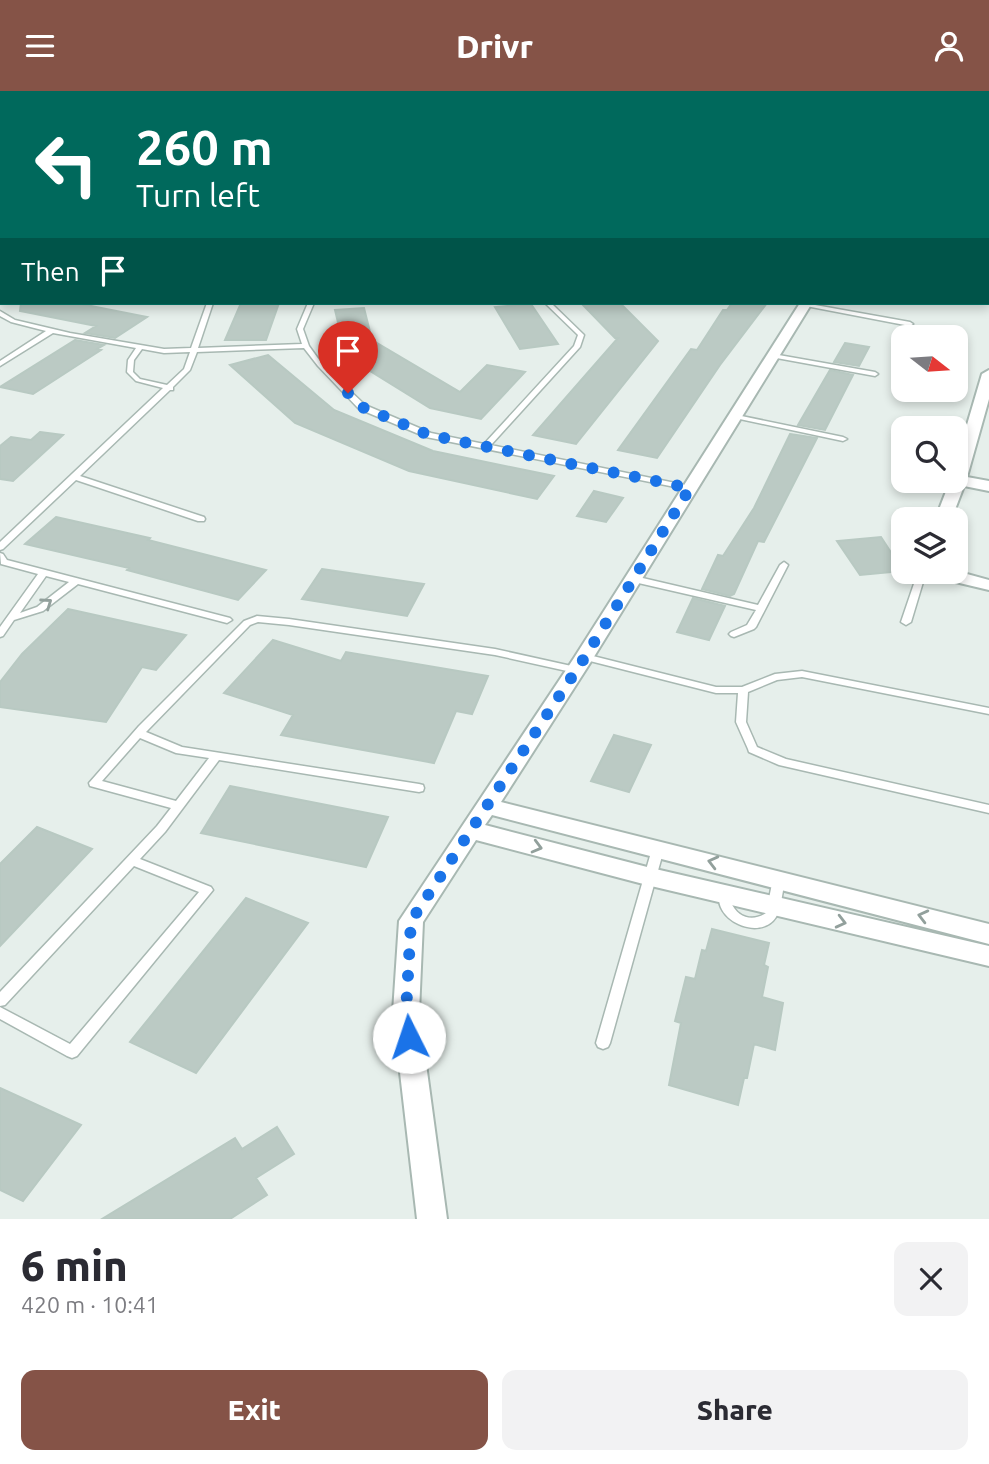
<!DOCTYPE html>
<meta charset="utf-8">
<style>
:root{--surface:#fff;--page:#f2f2f3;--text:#2b2b33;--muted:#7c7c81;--accent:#855347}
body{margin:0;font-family:Ubuntu,sans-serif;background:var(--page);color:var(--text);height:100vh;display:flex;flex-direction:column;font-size:26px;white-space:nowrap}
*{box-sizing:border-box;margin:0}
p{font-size:23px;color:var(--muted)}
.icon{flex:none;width:38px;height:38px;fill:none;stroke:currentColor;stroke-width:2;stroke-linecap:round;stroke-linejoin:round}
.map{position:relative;height:1128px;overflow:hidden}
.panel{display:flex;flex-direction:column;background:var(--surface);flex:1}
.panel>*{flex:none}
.banner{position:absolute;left:0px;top:0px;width:990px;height:214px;box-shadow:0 4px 10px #0003;background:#00695c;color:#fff;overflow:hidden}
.needle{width:46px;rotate:107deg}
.buttons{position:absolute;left:891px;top:234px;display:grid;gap:14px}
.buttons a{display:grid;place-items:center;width:77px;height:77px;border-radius:14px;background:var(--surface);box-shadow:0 4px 10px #0003;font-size:35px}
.pin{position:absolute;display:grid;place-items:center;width:60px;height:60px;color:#fff;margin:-72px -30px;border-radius:50% 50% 50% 0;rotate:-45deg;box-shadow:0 0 7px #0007}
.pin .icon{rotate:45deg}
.me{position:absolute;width:77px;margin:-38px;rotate:356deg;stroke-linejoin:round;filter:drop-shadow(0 0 5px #0008)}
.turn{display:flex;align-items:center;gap:24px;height:147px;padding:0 21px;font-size:32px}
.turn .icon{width:91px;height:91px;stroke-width:2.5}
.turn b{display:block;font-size:49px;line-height:60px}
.then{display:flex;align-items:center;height:66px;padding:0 21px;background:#0003;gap:14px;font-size:26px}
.round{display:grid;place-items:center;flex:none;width:74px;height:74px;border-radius:14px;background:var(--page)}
.summary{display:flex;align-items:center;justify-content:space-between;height:119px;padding:0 21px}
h1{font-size:42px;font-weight:800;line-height:52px}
.cta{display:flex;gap:14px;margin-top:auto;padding:14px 21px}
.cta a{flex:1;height:80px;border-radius:14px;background:var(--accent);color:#fff;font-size:28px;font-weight:800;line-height:80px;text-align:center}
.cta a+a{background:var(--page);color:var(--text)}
header{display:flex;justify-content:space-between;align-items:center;height:91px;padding:0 21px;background:var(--accent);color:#fff;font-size:32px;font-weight:800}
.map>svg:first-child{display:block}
.building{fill:#bbcac4;stroke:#b8c9c2;stroke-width:2}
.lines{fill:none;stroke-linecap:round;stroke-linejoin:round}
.service-casing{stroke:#a8b8b2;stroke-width:3}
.minor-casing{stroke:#a8b8b2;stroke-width:4}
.service{fill:#fff;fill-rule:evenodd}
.minor{fill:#fff;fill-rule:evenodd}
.oneway{stroke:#92a09c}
.route{stroke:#1a73e8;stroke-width:12;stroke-dasharray:0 21.6}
</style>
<header><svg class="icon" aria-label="menu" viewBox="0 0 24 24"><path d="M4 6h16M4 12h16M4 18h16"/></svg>Drivr<svg class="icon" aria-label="person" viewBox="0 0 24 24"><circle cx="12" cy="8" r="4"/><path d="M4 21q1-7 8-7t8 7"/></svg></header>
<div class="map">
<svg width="989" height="1128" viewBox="0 0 989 1128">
<rect width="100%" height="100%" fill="#e6efeb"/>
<!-- building -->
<path class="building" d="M 21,212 L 76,212 L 147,226 L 115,247 L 85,242 L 96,235 L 20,220 Z
M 241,212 L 279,212 L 266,249 L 225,249 Z
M 581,212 L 620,212 L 658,250 L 576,353 L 533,344 L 618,247 L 615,247 Z
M 732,212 L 767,212 L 720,274 L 657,367 L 618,359 L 691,258 L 697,259 L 723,219 L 727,219 Z
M 531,213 L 558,253 L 520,258 L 495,216 Z
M 364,217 L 372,249 L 460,301 L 487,274 L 525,281 L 481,328 L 430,317 L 346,265 L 335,219 Z
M 75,249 L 104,254 L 97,258 L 101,259 L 33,303 L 0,296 Z
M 845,252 L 869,256 L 859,275 L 834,271 Z
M 268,264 L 334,319 L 433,360 L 554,385 L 537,408 L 409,380 L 295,332 L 230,274 Z
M 830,279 L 853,284 L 825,339 L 798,334 Z
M 40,341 L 63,344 L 13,390 L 0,388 L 0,355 L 11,346 L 31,349 Z
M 790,343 L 817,347 L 764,451 L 758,450 L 734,503 L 730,505 L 702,498 L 718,464 L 723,465 L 754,417 Z
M 594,400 L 623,407 L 606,431 L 577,425 Z
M 56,426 L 150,447 L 148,449 L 266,479 L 238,509 L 127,479 L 129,477 L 25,453 Z
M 881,446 L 903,480 L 860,484 L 837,450 Z
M 322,478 L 424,493 L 407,525 L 302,508 Z
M 693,507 L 725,515 L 709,549 L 677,541 Z
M 68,518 L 186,544 L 156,579 L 142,576 L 106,631 L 0,616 L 0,591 L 22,563 Z
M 273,549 L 341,570 L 346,561 L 488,585 L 472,623 L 456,620 L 434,672 L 281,644 L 293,624 L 224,602 Z
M 614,644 L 651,654 L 629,701 L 591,690 Z
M 230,695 L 388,726 L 366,776 L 201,742 Z
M 37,736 L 92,758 L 0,855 L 0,773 Z
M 246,807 L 308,832 L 196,982 L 130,951 Z
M 712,838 L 769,852 L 764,874 L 768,876 L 762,906 L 783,912 L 775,959 L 754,953 L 747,987 L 744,987 L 738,1014 L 669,994 L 681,932 L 675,930 L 686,886 L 695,888 L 702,859 L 706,860 Z
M 0,997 L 81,1034 L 23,1110 L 0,1099 Z
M 277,1036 L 294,1063 L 256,1087 L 267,1104 L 230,1128 L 102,1128 L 235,1047 L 242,1058 Z"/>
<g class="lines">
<defs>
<path id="service" d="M 0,118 L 2,118 L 2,122 L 0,122 Z
M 2,132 L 2,136 L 0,137 L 0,133 Z
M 0,150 L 2,150 L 2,154 L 0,154 Z
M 207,212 L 213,212 L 198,257 L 302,253 L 297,238 L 308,212 L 314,212 L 303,238 L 309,255 L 322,273 L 365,314 L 431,342 L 484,353 L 574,255 L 578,244 L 545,212 L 551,212 L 584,244 L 580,256 L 491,354 L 690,395 L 694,397 L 690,399 L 426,346 L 359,318 L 318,275 L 304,257 L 197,261 L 190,279 L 173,296 L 173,299 L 170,299 L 80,385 L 204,426 L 205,428 L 204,430 L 198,430 L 76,389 L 3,458 L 0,459 L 0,451 L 163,297 L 136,290 L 127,281 L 128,269 L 136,257 L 53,242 L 0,275 L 0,270 L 46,240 L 11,231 L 0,225 L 0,220 L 15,229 L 70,242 L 164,258 L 191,257 ZM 142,258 L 164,262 L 190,261 L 184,278 L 167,294 L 140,288 L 133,281 L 134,269 Z
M 804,212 L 910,231 L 913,233 L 910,235 L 806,215 L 804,214 Z
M 773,263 L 875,281 L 878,283 L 875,285 L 771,266 L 771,264 Z
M 732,323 L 843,346 L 847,348 L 843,350 L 735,327 L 731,325 Z
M 0,462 L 3,463 L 7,469 L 230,527 L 232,529 L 227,532 L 78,493 L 43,520 L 14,529 L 3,545 L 0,546 L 0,536 L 38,483 L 1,473 ZM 46,485 L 69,491 L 37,516 L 20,522 Z
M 784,471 L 788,474 L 756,536 L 754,538 L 734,546 L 731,545 L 729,543 L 731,541 L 747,534 L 756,519 L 634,491 L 630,488 L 634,485 L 758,514 L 780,474 Z
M 918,481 L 926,481 L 911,531 L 906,534 L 901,531 Z
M 257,525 L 289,528 L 495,558 L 576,576 L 581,579 L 576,582 L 495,564 L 289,534 L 258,531 L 250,534 L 146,641 L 182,656 L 419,693 L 423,694 L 424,697 L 423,700 L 419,701 L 219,669 L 165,741 L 140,768 L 211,796 L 213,799 L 77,965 L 72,967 L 67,965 L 0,928 L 0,916 L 70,953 L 199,801 L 134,775 L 5,914 L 0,915 L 0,901 L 157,735 L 171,717 L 90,695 L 89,692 L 139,635 L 244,530 ZM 140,647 L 176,662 L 209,667 L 176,710 L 102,690 Z
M 585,563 L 716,596 L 742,596 L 775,583 L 802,580 L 989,617 L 989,623 L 802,586 L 777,589 L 748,601 L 746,631 L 757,656 L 786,668 L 989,714 L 989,722 L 779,674 L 749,661 L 748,658 L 736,631 L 738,602 L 716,602 L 582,568 L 580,566 L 582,564 Z
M 658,754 L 662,755 L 664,758 L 610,952 L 608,956 L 603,958 L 598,956 L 596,952 L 652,758 L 654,755 Z
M 779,783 L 783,785 L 785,788 C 783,798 781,818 776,826 C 760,851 711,829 720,800 L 724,798 L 728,800 C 730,804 730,808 731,811 C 737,827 753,831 766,822 L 773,788 L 775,785 Z"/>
<path id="minor" d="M 29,0 L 47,0 L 49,2 L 30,2 Z
M 229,0 L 240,0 L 228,2 Z
M 424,0 L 444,0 L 446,2 L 425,2 Z
M 692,0 L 701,0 L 691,2 Z
M 0,46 L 2,46 L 2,52 L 0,52 Z
M 0,102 L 2,102 L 0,109 Z
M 800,212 L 812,212 L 592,569 L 501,711 L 989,833 L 989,853 L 492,724 L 485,734 L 651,777 L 989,855 L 989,875 L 651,795 L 476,749 L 423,831 L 419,921 L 447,1128 L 417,1128 L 393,921 L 399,830 L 574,567 Z
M 989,279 L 989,308 L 967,386 L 989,390 L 989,400 L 964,395 L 951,429 L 935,429 L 950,390 L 956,390 L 956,371 L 982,283 Z
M 956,480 L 989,489 L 989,499 L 930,485 L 927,481 Z"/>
</defs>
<!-- service casing -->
<use href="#service" class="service-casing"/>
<!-- minor casing -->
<use href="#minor" class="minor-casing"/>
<!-- service -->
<use href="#service" class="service"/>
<!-- minor -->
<use href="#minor" class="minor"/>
</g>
<!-- one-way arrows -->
<defs><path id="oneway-chevron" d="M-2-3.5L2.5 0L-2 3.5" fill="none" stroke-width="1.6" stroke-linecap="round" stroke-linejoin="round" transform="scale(1.75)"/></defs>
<g class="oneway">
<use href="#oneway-chevron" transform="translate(47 512) rotate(-35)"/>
<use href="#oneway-chevron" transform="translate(537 756) rotate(15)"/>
<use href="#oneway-chevron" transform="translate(713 771) rotate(-166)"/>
<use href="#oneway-chevron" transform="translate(923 825) rotate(-166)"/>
<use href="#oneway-chevron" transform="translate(841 831) rotate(14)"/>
</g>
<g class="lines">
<!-- route -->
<path class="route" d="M 348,302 L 362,316 L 429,344 L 690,397 L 583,569 L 411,830 L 406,921 L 409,946"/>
</g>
</svg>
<div class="buttons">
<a><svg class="needle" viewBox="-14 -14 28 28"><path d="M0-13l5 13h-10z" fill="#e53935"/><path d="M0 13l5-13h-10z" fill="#7c7c81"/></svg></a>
<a><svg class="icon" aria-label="search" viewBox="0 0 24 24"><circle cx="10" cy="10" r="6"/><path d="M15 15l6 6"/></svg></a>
<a><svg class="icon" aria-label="layers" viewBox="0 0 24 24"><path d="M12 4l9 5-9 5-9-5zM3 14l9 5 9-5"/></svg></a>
</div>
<div class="pin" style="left:348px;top:302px;background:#d93025"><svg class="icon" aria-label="arrive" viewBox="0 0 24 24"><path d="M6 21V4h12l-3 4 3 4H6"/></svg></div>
<svg class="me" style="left:409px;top:946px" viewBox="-20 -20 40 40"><circle r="19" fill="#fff"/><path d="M0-13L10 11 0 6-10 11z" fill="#1a73e8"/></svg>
<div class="banner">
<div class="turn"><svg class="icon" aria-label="left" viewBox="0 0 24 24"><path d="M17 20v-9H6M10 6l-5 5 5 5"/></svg><div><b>260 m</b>Turn left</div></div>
<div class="then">Then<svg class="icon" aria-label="arrive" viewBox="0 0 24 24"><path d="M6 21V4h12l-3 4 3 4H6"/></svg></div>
</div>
</div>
<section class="panel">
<div class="summary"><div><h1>6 min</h1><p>420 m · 10:41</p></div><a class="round"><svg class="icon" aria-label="close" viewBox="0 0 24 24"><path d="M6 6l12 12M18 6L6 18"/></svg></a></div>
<div class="cta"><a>Exit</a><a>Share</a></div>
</section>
